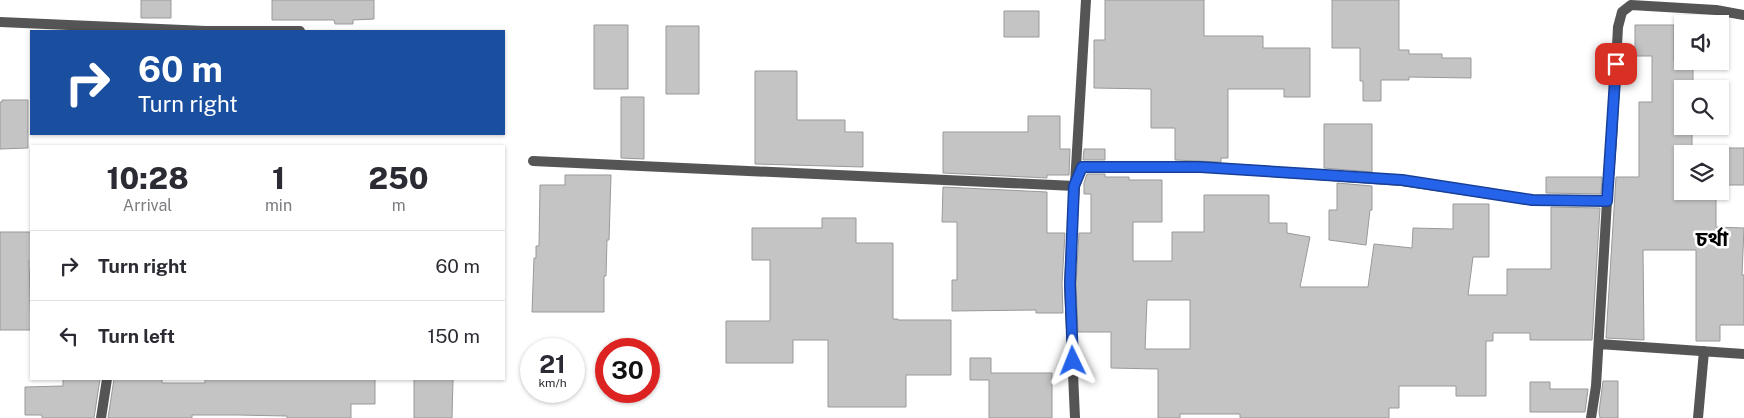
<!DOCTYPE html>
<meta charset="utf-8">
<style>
:root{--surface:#fff;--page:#f2f2f3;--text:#2b2b33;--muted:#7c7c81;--line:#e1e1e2}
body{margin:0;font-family:"Public Sans","Noto Sans Bengali",sans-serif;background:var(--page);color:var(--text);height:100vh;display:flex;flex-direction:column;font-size:19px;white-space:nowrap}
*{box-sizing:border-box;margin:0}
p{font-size:16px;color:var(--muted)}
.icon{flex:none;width:28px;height:28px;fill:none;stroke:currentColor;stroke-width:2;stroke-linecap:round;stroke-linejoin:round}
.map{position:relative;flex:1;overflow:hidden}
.side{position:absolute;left:30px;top:145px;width:475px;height:235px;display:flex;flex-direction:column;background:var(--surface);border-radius:0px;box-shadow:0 1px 4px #0004}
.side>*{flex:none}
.guide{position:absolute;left:30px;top:30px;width:475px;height:105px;border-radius:0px;box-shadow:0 1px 4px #0004;background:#1a4fa0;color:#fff;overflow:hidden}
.controls{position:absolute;left:1674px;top:15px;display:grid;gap:10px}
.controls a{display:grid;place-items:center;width:55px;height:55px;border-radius:0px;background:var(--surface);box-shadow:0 1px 4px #0004;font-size:25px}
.speed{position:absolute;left:520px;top:338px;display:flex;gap:10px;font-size:25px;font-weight:700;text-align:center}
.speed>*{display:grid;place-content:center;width:65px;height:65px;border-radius:50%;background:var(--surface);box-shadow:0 1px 4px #0004;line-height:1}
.speed small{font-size:12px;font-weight:400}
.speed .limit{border:8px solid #d22;background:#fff;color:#111}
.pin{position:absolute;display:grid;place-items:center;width:42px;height:42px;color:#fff;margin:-21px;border-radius:10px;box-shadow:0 2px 8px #0006}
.me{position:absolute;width:55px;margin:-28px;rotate:358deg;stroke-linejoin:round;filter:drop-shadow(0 0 4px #0008)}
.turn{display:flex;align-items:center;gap:18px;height:105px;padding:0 25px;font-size:22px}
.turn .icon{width:65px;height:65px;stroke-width:2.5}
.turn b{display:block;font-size:35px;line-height:42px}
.eta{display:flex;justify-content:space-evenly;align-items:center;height:85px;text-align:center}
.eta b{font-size:30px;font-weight:800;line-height:35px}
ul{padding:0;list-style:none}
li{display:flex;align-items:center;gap:15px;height:70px;padding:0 25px;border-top:1px solid var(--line)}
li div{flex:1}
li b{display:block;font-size:19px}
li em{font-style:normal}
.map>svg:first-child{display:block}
.building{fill:#c4c4c4;stroke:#999;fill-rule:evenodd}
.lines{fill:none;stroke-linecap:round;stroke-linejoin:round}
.street{stroke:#555;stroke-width:10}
.route-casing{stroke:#184099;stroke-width:12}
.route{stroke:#2563eb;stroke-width:9}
.labels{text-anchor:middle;stroke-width:5;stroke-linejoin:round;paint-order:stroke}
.district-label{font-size:21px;font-weight:bold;fill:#000;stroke:#fff}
</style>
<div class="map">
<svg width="1744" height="418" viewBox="0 0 1744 418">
<rect width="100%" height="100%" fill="#fff"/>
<!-- building -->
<path class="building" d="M 141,0 L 171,0 L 171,18 L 141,18 Z
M 272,0 L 374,0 L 374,19 L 353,20 L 353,24 L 335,24 L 334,20 L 272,20 Z
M 1105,0 L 1204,0 L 1204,36 L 1263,36 L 1263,48 L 1310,48 L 1310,97 L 1284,97 L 1284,89 L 1228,89 L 1228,158 L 1221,158 L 1221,162 L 1175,160 L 1175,128 L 1151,128 L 1151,89 L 1094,88 L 1094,40 L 1105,40 Z
M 1332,0 L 1399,0 L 1399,50 L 1409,50 L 1409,54 L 1442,54 L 1442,58 L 1471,58 L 1471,78 L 1409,77 L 1409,80 L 1381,80 L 1381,101 L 1363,101 L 1363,81 L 1360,81 L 1360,48 L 1332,48 Z
M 1004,11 L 1039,11 L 1039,37 L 1004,37 Z
M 594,25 L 628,25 L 628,89 L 594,89 Z
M 1635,25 L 1674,25 L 1674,61 L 1693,61 L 1693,89 L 1682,89 L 1682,126 L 1692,126 L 1692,154 L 1682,154 L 1682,191 L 1716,191 L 1716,227 L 1744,228 L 1742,275 L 1744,275 L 1744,325 L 1720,325 L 1720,341 L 1696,341 L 1696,250 L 1643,250 L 1644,340 L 1606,338 L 1616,177 L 1639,177 L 1639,102 L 1652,102 L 1652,56 L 1635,56 Z
M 666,26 L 699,26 L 699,94 L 666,94 Z
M 755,71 L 797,71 L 797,120 L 845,120 L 845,132 L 863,132 L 863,167 L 755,164 Z
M 621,97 L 644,97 L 644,159 L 621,158 Z
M 2,100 L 28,100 L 28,148 L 0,149 L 0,102 L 2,102 Z
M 1028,116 L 1060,116 L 1060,149 L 1070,149 L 1069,175 L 1047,175 L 1047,178 L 943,173 L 943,132 L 1028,132 Z
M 1324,124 L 1372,124 L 1372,172 L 1324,168 Z
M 1720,148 L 1744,148 L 1744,185 L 1720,185 Z
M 1084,149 L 1105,149 L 1105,160 L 1083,160 Z
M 1087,174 L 1105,174 L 1105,177 L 1129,177 L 1129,180 L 1162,180 L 1162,222 L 1133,222 L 1133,261 L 1172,261 L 1172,232 L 1204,232 L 1204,195 L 1269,195 L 1269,223 L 1287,223 L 1287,233 L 1310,237 L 1300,287 L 1368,287 L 1374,244 L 1412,248 L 1413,228 L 1453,229 L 1453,204 L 1489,204 L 1489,257 L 1473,257 L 1468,295 L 1507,295 L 1507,269 L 1551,269 L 1551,207 L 1600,208 L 1592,340 L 1530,340 L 1530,333 L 1493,333 L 1493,341 L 1486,341 L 1486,396 L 1456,396 L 1456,386 L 1399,386 L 1399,408 L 1389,408 L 1389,418 L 1240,418 L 1240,414 L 1180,414 L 1180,418 L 1158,418 L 1158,369 L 1111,368 L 1111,332 L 1078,332 L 1076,284 L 1079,233 L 1091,233 L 1091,194 L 1084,194 L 1084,183 ZM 1147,300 L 1190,300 L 1190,349 L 1145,349 Z
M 565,175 L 611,175 L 609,240 L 607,240 L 606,276 L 604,276 L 604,312 L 532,312 L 534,258 L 536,258 L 536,246 L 539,246 L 540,185 L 565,185 Z
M 1546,177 L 1602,177 L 1601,194 L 1546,193 Z
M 1337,183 L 1372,186 L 1372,210 L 1370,210 L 1366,245 L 1329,240 L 1329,210 L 1337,210 Z
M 943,187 L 1047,192 L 1047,233 L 1065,233 L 1062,284 L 1063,313 L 1036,313 L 1036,310 L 952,311 L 952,280 L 957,280 L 957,222 L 942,222 Z
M 822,218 L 856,218 L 856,243 L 893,243 L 893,319 L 898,319 L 898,320 L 951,320 L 951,375 L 906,375 L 906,407 L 828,407 L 828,340 L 793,340 L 793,363 L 726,363 L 726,321 L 770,321 L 770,260 L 752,260 L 752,228 L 822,228 Z
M 0,232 L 31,232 L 31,261 L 29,261 L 31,330 L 0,330 Z
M 970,358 L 991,358 L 991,373 L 1052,373 L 1052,418 L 989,418 L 989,380 L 970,380 Z
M 63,379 L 100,379 L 94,418 L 42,418 L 42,415 L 25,415 L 25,387 L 63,386 Z
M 114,379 L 162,379 L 162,383 L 205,383 L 205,379 L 375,379 L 375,404 L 351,404 L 351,418 L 287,418 L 287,416 L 237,415 L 192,415 L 192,418 L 108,418 Z
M 414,379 L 453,379 L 452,418 L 414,418 Z
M 1603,381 L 1618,381 L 1618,418 L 1600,418 L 1599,412 Z
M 1530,382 L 1550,382 L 1550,389 L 1588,389 L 1585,412 L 1530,412 Z"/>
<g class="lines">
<!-- street -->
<path class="street" d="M 0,22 L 206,31 L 300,31
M 533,161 L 1075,186 L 1082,167 L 1200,167 L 1402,181 L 1532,200 L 1607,201 L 1612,140 L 1618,27 L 1622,12 L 1631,5 L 1716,10 L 1744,15
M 1599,344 L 1744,354
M 101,418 L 107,379
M 1075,418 L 1069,284 L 1086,0
M 1591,418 L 1596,386 L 1607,201
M 1698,418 L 1704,351"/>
</g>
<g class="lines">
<defs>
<path id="route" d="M 1073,361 L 1070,284 L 1074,186 L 1082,167 L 1200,167 L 1310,174 L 1402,180 L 1532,200 L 1607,201 L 1616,64"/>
</defs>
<!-- route casing -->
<use href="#route" class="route-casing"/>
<!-- route -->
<use href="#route" class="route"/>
</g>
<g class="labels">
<!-- district labels -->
<g class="district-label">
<text x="1712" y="246">চর্থা</text>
</g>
</g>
</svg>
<div class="controls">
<a><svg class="icon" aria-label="sound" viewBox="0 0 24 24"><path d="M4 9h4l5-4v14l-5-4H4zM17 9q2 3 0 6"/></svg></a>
<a><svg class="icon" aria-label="search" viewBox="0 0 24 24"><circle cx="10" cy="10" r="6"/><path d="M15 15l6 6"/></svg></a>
<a><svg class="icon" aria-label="layers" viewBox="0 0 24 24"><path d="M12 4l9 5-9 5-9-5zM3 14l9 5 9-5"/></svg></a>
</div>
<div class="speed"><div>21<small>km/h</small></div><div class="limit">30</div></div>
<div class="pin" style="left:1616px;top:64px;background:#d93025"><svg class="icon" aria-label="arrive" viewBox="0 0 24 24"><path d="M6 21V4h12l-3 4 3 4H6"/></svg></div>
<svg class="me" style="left:1073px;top:361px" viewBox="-20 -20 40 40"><path d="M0-17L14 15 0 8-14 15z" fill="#2563eb" stroke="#fff" stroke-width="4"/></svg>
<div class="guide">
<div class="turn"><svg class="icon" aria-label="right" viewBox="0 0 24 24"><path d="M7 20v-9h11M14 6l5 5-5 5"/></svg><div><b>60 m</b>Turn right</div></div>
</div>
<section class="side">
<div class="eta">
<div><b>10:28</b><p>Arrival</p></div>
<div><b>1</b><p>min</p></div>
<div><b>250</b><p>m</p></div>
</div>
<ul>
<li><svg class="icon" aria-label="right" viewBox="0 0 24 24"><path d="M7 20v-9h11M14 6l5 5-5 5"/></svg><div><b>Turn right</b></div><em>60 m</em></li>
<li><svg class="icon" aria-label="left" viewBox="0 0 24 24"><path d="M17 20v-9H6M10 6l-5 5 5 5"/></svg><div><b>Turn left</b></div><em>150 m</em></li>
</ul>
</section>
</div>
